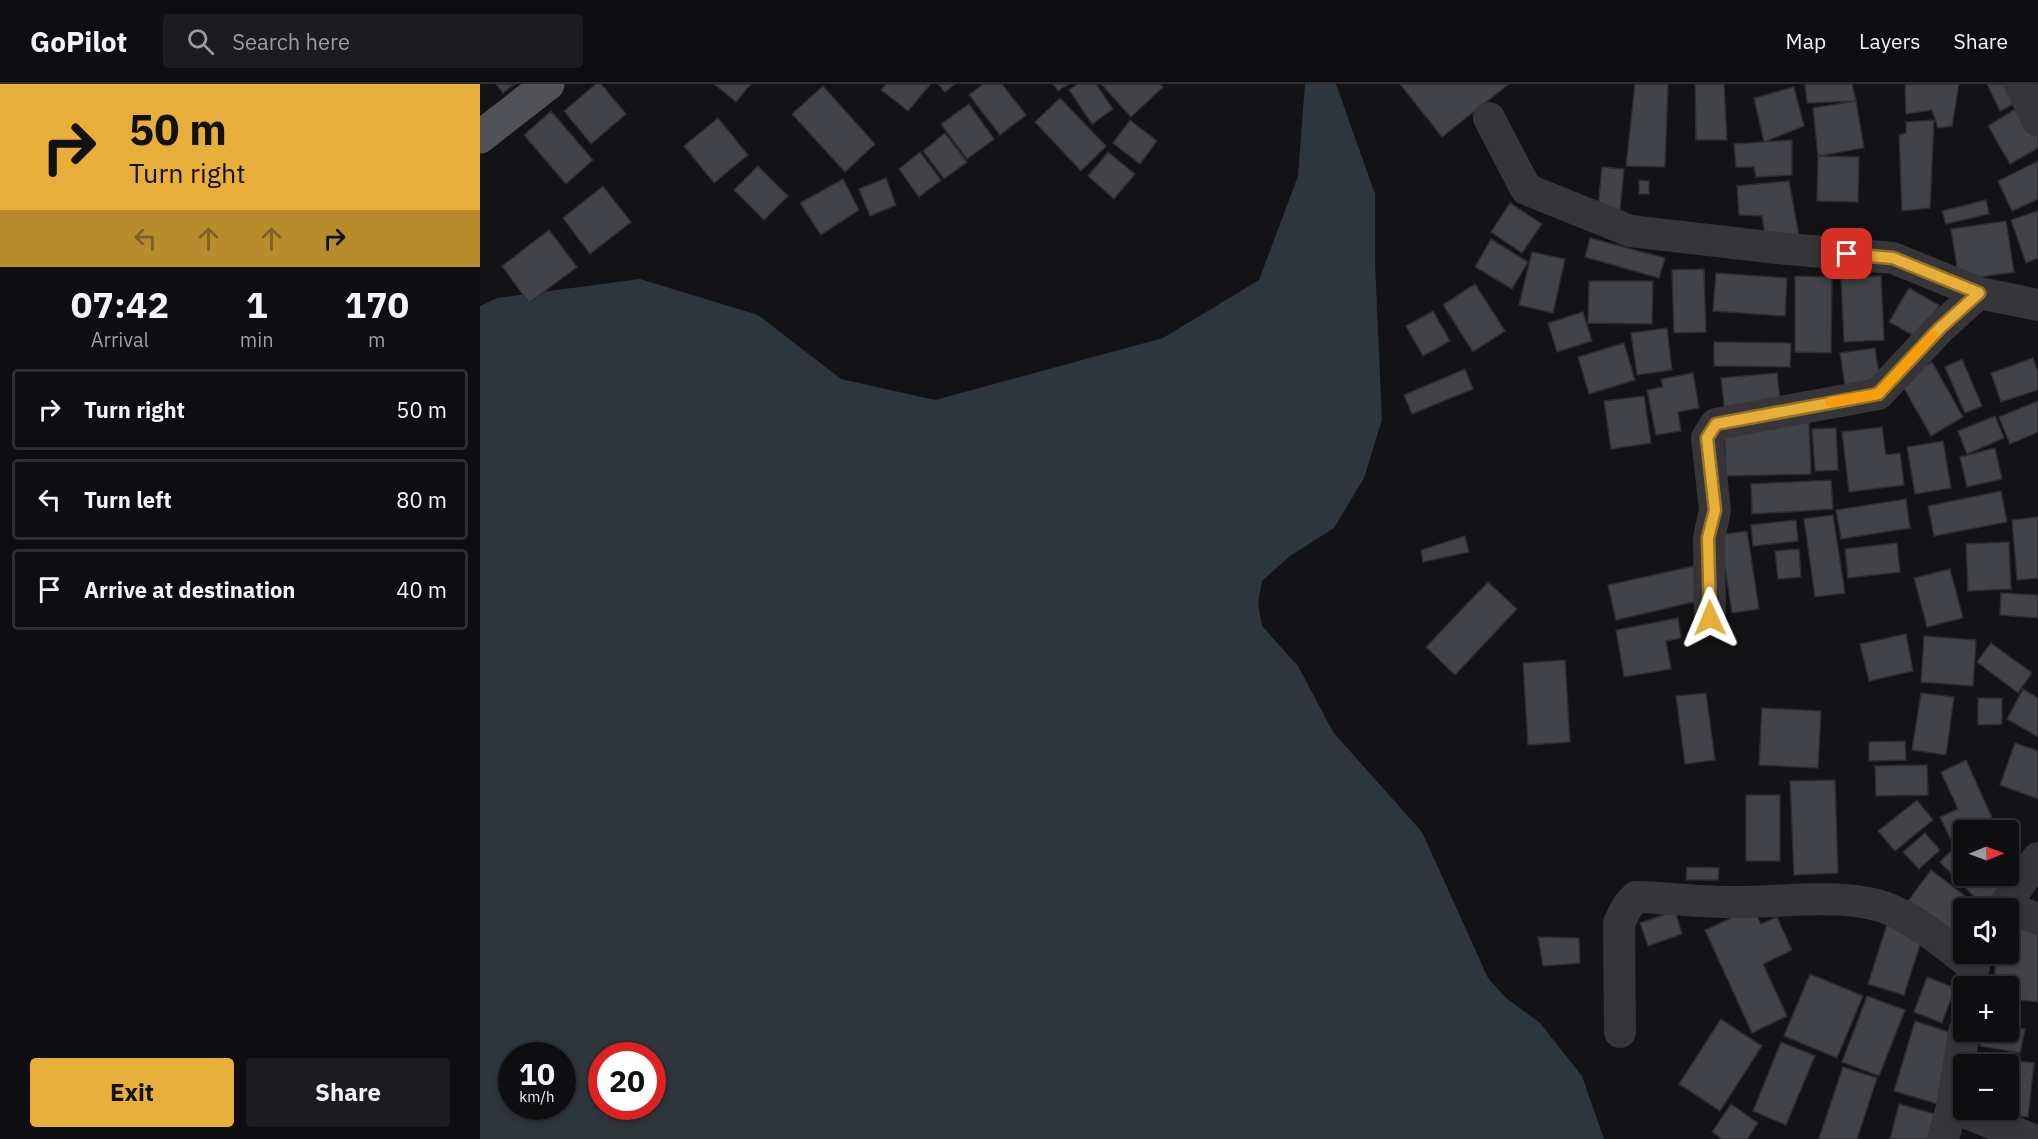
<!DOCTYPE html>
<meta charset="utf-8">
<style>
:root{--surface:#0e0e10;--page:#1c1c1e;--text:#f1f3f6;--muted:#9b9c9f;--line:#2e2e30;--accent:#e7af39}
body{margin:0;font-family:"IBM Plex Sans",sans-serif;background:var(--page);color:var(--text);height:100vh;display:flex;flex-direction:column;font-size:22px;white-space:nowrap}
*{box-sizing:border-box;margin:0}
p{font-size:20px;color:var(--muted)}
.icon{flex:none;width:33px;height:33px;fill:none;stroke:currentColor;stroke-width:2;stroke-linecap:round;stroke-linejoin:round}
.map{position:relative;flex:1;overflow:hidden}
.details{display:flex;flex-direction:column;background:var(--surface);width:480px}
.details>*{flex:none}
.hud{background:#e7af39;color:#111;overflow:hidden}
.needle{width:39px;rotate:89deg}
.buttons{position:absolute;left:1473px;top:736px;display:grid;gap:12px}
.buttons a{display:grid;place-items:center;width:66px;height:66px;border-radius:6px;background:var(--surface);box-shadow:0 3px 9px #0003,0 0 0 2px var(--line);font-size:30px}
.speed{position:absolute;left:18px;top:958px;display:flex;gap:12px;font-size:30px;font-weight:700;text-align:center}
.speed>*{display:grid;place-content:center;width:78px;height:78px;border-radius:50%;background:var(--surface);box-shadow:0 3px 9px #0003,0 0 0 2px var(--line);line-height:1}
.speed small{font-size:15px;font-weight:400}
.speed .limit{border:9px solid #d22;background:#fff;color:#111}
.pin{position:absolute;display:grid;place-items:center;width:51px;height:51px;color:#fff;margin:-26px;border-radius:12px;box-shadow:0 3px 9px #0006}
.me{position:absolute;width:66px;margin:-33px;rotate:359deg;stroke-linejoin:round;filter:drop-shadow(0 0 4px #0008)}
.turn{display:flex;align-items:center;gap:21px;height:126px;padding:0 30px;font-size:27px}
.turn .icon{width:78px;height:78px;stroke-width:2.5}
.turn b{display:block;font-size:42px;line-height:51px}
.lanes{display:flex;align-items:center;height:57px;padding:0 30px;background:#0003;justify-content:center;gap:30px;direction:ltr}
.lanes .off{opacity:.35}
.eta{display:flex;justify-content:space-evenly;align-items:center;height:102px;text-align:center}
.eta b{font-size:36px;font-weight:800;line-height:42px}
.cta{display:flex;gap:12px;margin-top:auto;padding:12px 30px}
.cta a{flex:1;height:69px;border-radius:6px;background:var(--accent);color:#111;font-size:24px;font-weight:800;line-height:69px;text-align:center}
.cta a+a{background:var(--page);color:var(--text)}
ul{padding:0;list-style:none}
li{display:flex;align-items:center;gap:18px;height:81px;margin:0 12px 9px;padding:0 18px;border:3px solid var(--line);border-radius:6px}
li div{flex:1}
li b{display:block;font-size:22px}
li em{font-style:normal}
header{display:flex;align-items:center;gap:36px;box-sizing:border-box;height:84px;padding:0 30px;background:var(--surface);border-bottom:2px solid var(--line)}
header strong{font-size:28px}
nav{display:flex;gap:33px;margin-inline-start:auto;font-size:21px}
.search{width:420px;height:54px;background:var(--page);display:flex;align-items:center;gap:15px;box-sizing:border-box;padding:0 21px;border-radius:6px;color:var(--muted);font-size:22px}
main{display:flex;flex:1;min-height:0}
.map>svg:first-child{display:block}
.water{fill:#2d363d;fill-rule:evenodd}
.building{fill:#424348;stroke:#2d2d31;stroke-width:1.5}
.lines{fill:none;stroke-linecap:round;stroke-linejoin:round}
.minor{stroke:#35353a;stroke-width:32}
.major{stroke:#515258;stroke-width:33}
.route-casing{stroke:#967225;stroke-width:15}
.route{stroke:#e7af39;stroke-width:10}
.slow{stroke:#f59e0b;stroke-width:10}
</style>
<header>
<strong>GoPilot</strong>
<div class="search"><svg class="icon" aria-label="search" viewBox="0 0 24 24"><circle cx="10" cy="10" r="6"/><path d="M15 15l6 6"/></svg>Search here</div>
<nav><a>Map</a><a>Layers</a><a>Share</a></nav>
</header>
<main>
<section class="details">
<div class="hud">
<div class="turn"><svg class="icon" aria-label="right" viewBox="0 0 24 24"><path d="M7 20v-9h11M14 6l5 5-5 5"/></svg><div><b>50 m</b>Turn right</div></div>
<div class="lanes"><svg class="icon off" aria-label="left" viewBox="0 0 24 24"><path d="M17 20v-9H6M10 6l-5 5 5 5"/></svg><svg class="icon off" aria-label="ahead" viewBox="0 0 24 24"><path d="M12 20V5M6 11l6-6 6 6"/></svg><svg class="icon off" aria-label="ahead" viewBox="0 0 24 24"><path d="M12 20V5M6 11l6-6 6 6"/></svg><svg class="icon" aria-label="right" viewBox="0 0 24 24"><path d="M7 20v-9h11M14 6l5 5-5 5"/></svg></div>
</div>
<div class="eta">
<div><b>07:42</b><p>Arrival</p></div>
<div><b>1</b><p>min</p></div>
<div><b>170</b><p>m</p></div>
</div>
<ul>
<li><svg class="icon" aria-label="right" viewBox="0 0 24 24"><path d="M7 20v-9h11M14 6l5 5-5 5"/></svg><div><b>Turn right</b></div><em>50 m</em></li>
<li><svg class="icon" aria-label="left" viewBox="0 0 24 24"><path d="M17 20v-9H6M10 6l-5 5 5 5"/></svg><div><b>Turn left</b></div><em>80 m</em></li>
<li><svg class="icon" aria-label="arrive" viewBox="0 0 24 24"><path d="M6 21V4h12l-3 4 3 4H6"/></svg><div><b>Arrive at destination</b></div><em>40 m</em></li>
</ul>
<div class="cta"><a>Exit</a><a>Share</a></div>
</section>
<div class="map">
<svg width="1558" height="1055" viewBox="0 0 1558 1055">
<rect width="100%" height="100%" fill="#131315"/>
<!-- water -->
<path class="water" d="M 825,0 L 856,0 L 895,110 L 895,178 L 902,336 L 884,394 L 854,444 L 810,472 L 782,497 L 778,519 L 782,542 L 818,582 L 853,648 L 942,748 L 1008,894 L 1026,914 L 1060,939 L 1102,992 L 1124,1055 L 0,1055 L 0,222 L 17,214 L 160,195 L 278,231 L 361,295 L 455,316 L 683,254 L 779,196 L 818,92 ZM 32,972 L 82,972 L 82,1023 L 32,1023 ZM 122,972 L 172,972 L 172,1023 L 122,1023 Z"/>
<!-- building -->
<path class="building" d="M 16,0 L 35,0 L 23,9 Z
M 116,0 L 121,0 L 146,30 L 111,60 L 84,27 Z
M 234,0 L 271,0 L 256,18 Z
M 406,0 L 449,0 L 450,1 L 428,27 L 401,6 Z
M 458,0 L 475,0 L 465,8 Z
M 503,0 L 522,0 L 546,31 L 520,51 L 489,11 Z
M 573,0 L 589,0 L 578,7 Z
M 598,0 L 616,0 L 633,25 L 612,40 L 589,6 Z
M 621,0 L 680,0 L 683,3 L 651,33 Z
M 920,0 L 1029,0 L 962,53 Z
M 1155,0 L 1188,0 L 1185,83 L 1146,82 Z
M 1215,0 L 1244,0 L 1247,56 L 1216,56 Z
M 1325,0 L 1372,0 L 1376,17 L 1327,19 Z
M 1425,0 L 1479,0 L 1472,42 L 1458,44 L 1452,26 L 1426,30 Z
M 1507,0 L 1527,0 L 1536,19 L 1520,27 Z
M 343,2 L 395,60 L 365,88 L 312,30 Z
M 1314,3 L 1324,42 L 1284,58 L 1274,14 Z
M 580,14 L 626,62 L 601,87 L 555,38 Z
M 1376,17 L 1384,64 L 1338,72 L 1333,24 Z
M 489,20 L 514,55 L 487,75 L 461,40 Z
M 1540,22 L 1558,52 L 1558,64 L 1530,80 L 1508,42 Z
M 71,27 L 113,76 L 86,100 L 44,51 Z
M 238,34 L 268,71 L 234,99 L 204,62 Z
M 650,36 L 677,57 L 660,80 L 633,59 Z
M 1454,36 L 1450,124 L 1422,127 L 1419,51 L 1426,49 L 1426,38 Z
M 465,49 L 487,78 L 464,95 L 443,67 Z
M 1312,56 L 1312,91 L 1276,93 L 1274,83 L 1256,83 L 1254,60 Z
M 440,68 L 461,96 L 439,113 L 419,85 Z
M 628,68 L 655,90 L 634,115 L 608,92 Z
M 1338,72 L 1379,73 L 1378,118 L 1337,117 Z
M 1558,77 L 1558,115 L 1532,127 L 1518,97 Z
M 278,82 L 308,112 L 284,136 L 254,106 Z
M 1122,83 L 1144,85 L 1140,126 L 1118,124 Z
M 406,94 L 416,121 L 390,132 L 379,105 Z
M 363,95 L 379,126 L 341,151 L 320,119 Z
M 1159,96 L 1169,97 L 1169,110 L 1159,110 Z
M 1309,97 L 1320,157 L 1286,159 L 1282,132 L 1259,131 L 1257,102 Z
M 123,102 L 151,138 L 110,170 L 83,134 Z
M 1506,116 L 1509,130 L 1466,140 L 1462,127 Z
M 1030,119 L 1062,140 L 1042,169 L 1011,148 Z
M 1558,127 L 1558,174 L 1546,179 L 1531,136 Z
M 1526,137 L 1534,188 L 1479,196 L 1471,145 Z
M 69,146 L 97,183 L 49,219 L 22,182 Z
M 1110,154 L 1185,174 L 1179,194 L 1105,173 Z
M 1011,155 L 1048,178 L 1032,205 L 995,183 Z
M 1052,168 L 1085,175 L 1073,229 L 1039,221 Z
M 1224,185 L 1226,248 L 1194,249 L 1192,186 Z
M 1236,189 L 1307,194 L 1305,232 L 1233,227 Z
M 1315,192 L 1352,193 L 1351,269 L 1315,268 Z
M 1401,192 L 1404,256 L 1364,258 L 1361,194 Z
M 1109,197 L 1173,197 L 1172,240 L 1108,239 Z
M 995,200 L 1025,247 L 993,268 L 963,221 Z
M 1429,204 L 1459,221 L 1440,255 L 1409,238 Z
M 953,227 L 970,257 L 943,272 L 926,242 Z
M 1103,228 L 1112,257 L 1077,268 L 1068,239 Z
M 1187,244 L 1192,286 L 1157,291 L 1151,249 Z
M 1234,258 L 1311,259 L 1310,283 L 1234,282 Z
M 1144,259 L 1155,296 L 1109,310 L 1098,273 Z
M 1395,264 L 1401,303 L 1366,308 L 1360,269 Z
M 1553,274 L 1558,288 L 1558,306 L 1521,318 L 1511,289 Z
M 1482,275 L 1502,322 L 1485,329 L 1465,283 Z
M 1452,278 L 1483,333 L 1451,352 L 1420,297 Z
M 985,285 L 993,305 L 932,330 L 924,311 Z
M 1213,289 L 1219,324 L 1198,328 L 1201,347 L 1176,351 L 1167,306 L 1183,303 L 1181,295 Z
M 1297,289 L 1301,324 L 1245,330 L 1241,294 Z
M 1164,312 L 1171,359 L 1131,365 L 1124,317 Z
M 1558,317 L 1558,348 L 1530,360 L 1519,333 Z
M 1515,332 L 1524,354 L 1487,370 L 1478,347 Z
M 1329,337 L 1331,390 L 1246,392 L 1244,340 Z
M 1402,343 L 1406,371 L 1420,369 L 1424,401 L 1369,408 L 1362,348 Z
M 1356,344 L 1358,386 L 1335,387 L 1332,345 Z
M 1463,357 L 1471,404 L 1435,410 L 1427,363 Z
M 1515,364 L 1522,395 L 1487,403 L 1480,373 Z
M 1351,396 L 1353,425 L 1272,430 L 1271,400 Z
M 1521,407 L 1527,438 L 1454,452 L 1448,422 Z
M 1426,415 L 1430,444 L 1361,455 L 1356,426 Z
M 1353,431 L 1365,509 L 1335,513 L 1324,435 Z
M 1558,433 L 1558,494 L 1537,496 L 1532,436 Z
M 1316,436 L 1318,457 L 1273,462 L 1271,441 Z
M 1267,447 L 1279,525 L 1252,529 L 1240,451 Z
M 985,452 L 989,468 L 943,478 L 941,466 Z
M 1529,458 L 1531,505 L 1488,507 L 1486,460 Z
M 1417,459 L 1420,488 L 1368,494 L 1365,465 Z
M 1319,465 L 1321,493 L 1298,495 L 1295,467 Z
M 1214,482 L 1222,516 L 1136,536 L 1128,501 Z
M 1470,485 L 1483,534 L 1447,543 L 1434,494 Z
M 1008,498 L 1037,525 L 975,591 L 946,563 Z
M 1521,509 L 1558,511 L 1558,534 L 1520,531 Z
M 1198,534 L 1201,554 L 1186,557 L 1191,585 L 1144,593 L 1136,546 Z
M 1426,550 L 1433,587 L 1389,597 L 1380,560 Z
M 1444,552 L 1496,556 L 1493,602 L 1441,598 Z
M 1511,559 L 1552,589 L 1538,609 L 1497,578 Z
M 1085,576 L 1090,658 L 1048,661 L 1043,579 Z
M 1543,605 L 1558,614 L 1558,653 L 1527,635 Z
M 1226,609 L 1235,676 L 1205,680 L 1196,612 Z
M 1441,609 L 1474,613 L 1466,671 L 1432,666 Z
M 1498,614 L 1522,614 L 1522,640 L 1498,641 Z
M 1282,624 L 1341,627 L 1338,684 L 1279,681 Z
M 1425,657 L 1426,676 L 1389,677 L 1389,658 Z
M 1535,659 L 1558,667 L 1558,715 L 1520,701 Z
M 1486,676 L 1513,736 L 1490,747 L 1484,747 L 1484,750 L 1471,756 L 1460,733 L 1478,725 L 1461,688 Z
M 1447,681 L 1448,711 L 1396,712 L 1395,682 Z
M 1355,696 L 1358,789 L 1314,791 L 1310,697 Z
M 1266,711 L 1300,711 L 1300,777 L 1266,777 Z
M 1437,716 L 1453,736 L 1415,767 L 1398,747 Z
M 1445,749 L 1460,766 L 1439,785 L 1423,768 Z
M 1528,757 L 1548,777 L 1523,801 L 1515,792 L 1528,792 Z
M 1478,760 L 1484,766 L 1484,792 L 1510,792 L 1523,805 L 1504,823 L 1460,778 Z
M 1207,783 L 1239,784 L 1238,796 L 1206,796 Z
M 1451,786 L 1497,821 L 1494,825 L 1484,825 L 1484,838 L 1474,851 L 1428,817 Z
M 1273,824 L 1281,840 L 1297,833 L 1312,866 L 1283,880 L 1307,932 L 1272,949 L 1225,846 Z
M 1195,827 L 1202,850 L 1168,862 L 1160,839 Z
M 1408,837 L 1444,848 L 1424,911 L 1388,900 Z
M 1528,840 L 1558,844 L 1558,918 L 1528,915 L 1528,903 L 1513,903 L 1517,870 L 1528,870 Z
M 1058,853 L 1099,854 L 1100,879 L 1063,882 Z
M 1330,890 L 1383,912 L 1357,974 L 1304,952 Z
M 1447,893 L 1475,904 L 1462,939 L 1434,928 Z
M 1387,912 L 1425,926 L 1399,992 L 1362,978 Z
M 1241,935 L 1282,962 L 1240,1027 L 1199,1000 Z
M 1435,937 L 1478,951 L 1458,1020 L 1414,1007 Z
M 1528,942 L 1545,945 L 1540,969 L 1500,962 L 1503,948 L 1528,948 Z
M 1301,958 L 1335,972 L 1306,1041 L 1273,1027 Z
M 1515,974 L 1554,979 L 1548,1033 L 1509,1029 L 1509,1026 L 1528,1026 L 1528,981 L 1514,981 Z
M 1363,983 L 1397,994 L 1377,1055 L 1341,1055 L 1339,1054 Z
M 1251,1020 L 1278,1039 L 1267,1055 L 1242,1055 L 1232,1048 Z
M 1419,1020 L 1455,1030 L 1448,1055 L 1410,1055 Z"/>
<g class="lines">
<!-- minor -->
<path class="minor" d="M 1540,0 L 1558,37
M 1009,34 L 1046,105 L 1150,147 L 1297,164 L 1413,174 L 1499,209 L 1558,221
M 1230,534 L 1229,454 L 1235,426 L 1227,354 L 1236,340 L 1398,310 L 1460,244 L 1499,209
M 1523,822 L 1558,835
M 1522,825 L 1558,774
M 1140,948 L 1139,839 L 1147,823 L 1156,813 C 1191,814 1226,819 1261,818 C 1305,818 1370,808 1411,826 C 1441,839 1468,863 1494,883
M 1472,1023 L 1551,1055
M 1463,1055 L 1472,1023 L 1484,948"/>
<!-- major -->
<path class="major" d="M 0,53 L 68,0"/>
</g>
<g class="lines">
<defs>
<path id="route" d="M 1230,534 L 1228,454 L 1235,426 L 1227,354 L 1236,340 L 1398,310 L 1460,244 L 1499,209 L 1413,174 L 1367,170"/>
</defs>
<!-- route casing -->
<use href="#route" class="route-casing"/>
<!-- route -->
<use href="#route" class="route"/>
<!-- slow -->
<path class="slow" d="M 1350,318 L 1398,310 L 1453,251"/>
</g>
</svg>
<div class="buttons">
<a><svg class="needle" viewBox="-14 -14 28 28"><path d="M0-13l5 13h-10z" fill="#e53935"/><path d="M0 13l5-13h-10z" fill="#9b9c9f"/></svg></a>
<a><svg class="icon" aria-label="sound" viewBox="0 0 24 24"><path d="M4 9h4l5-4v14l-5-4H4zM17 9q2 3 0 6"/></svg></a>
<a>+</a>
<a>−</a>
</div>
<div class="speed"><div>10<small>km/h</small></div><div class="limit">20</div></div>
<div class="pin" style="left:1367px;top:170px;background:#d93025"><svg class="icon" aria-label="arrive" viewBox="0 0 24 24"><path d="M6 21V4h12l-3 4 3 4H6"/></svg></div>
<svg class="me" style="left:1230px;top:534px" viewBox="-20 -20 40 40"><path d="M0-17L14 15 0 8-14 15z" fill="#e7af39" stroke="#fff" stroke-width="4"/></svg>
</div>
</main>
